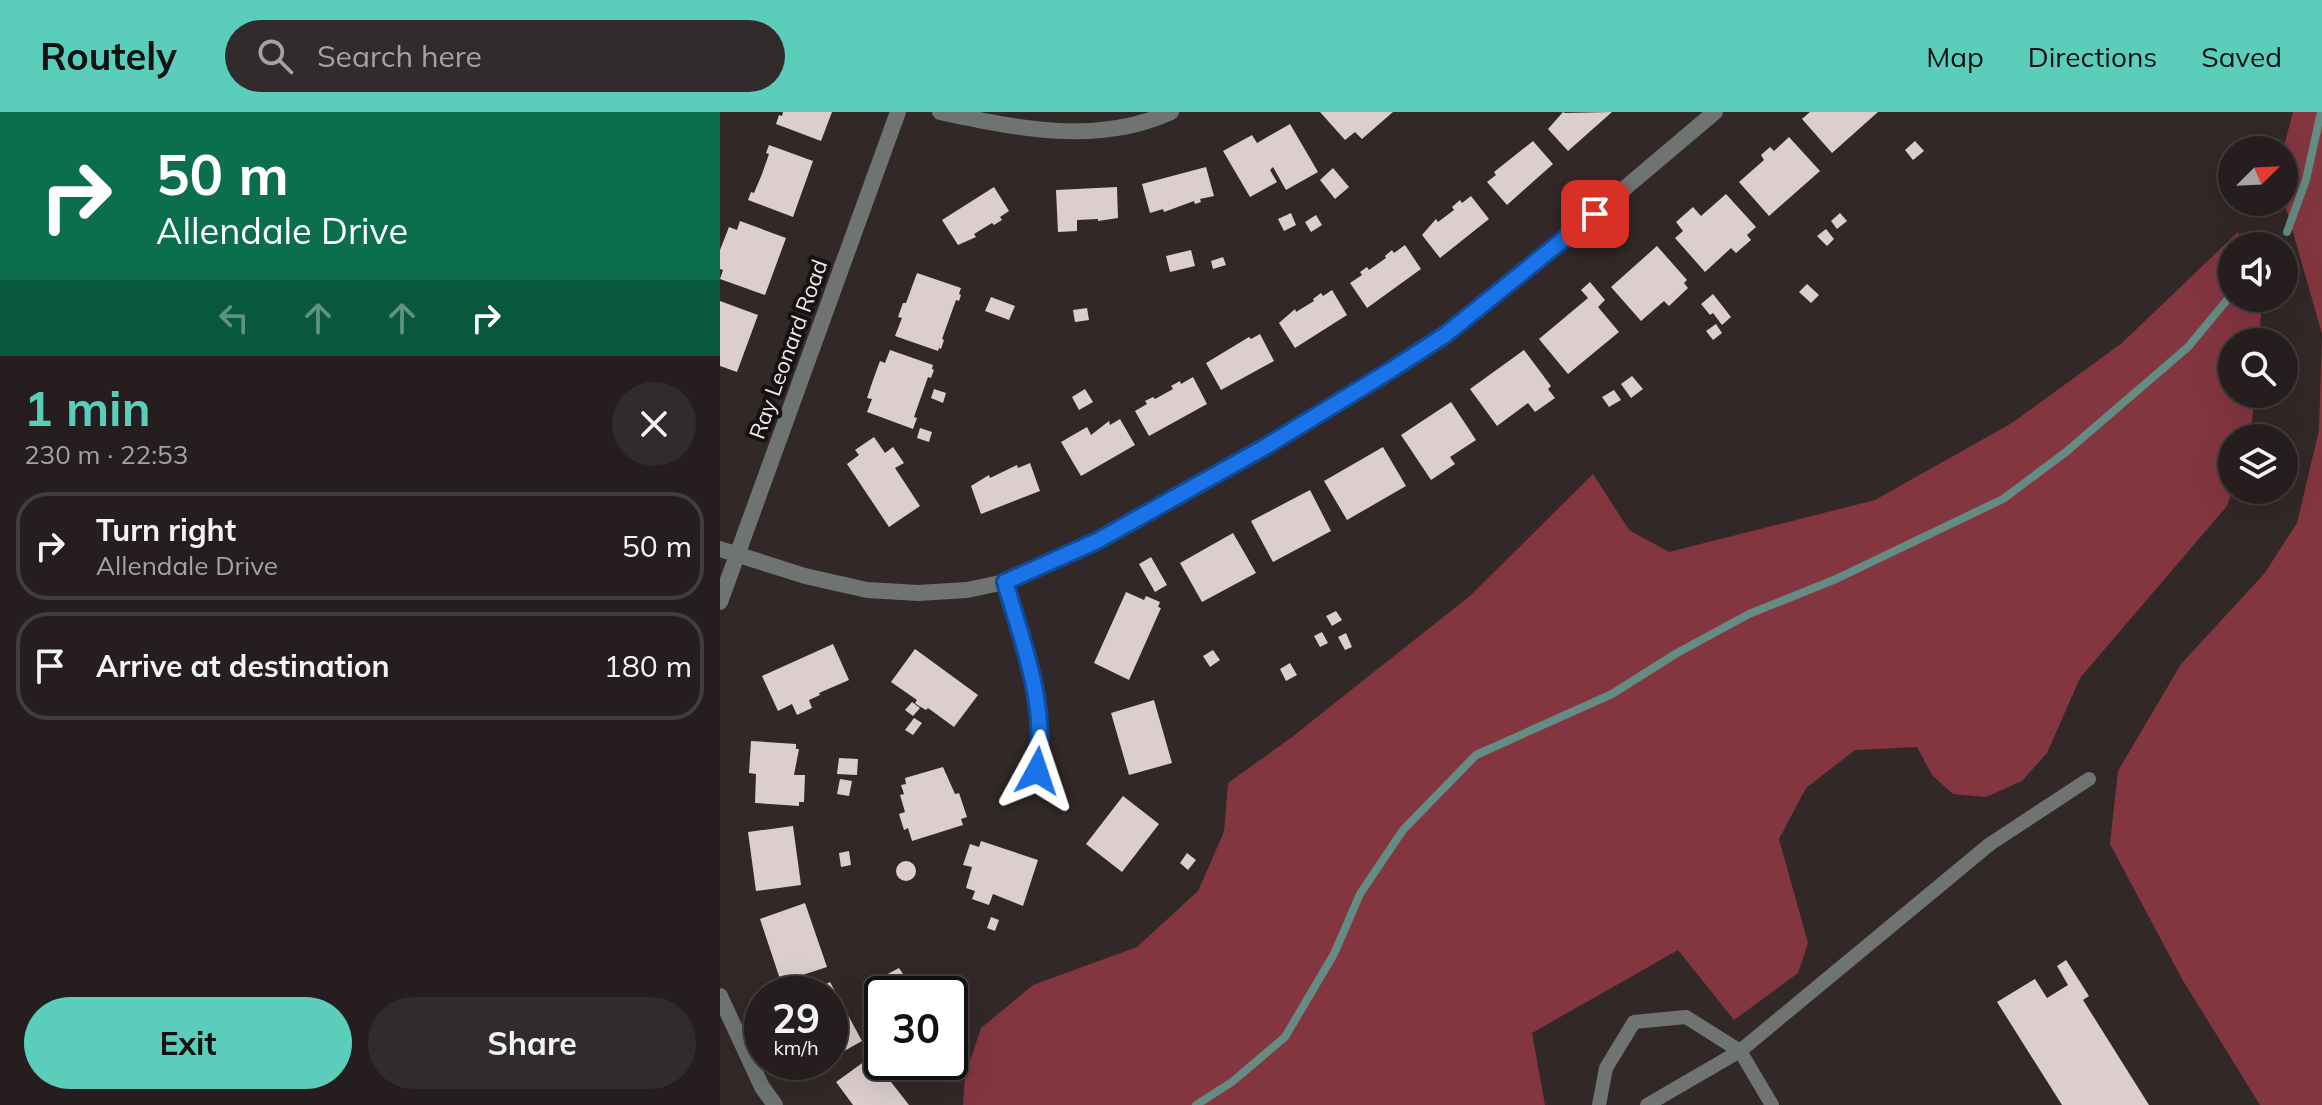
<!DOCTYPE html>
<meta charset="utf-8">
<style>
:root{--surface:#261e1e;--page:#322b2b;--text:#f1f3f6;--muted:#a4a2a4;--line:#423c3c;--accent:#5bcebb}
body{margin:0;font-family:Mulish,sans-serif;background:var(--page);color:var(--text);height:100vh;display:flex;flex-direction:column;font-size:30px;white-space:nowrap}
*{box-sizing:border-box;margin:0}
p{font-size:26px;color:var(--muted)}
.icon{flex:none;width:44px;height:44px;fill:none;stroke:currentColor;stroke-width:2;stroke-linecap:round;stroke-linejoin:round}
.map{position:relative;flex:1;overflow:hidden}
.panel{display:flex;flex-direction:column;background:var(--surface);width:720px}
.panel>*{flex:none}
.banner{background:#0b6e4f;color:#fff;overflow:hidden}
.needle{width:52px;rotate:66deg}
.controls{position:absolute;left:1498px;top:24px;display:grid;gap:16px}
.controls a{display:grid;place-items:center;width:80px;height:80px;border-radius:50%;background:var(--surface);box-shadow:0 8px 32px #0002,0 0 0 2px var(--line);font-size:40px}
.speed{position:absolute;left:24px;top:864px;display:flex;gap:16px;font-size:40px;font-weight:700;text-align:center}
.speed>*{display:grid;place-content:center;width:104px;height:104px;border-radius:50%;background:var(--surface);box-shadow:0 8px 32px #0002,0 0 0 2px var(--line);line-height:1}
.speed small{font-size:20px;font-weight:400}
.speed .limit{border:4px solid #111;border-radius:12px;background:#fff;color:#111}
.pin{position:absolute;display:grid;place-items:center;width:68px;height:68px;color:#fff;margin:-34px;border-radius:16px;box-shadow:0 4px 12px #0006}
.me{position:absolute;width:88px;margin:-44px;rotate:5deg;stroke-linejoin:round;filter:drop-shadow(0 0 6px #0008)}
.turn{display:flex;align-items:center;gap:28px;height:168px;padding:0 24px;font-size:36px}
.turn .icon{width:104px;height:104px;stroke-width:2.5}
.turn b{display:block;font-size:56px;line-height:68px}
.lanes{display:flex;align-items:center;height:76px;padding:0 24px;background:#0003;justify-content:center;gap:40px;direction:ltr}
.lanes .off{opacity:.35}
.round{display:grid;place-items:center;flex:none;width:84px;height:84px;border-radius:42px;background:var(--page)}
.summary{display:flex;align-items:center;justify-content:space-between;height:136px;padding:0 24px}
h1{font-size:48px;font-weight:700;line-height:60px;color:var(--accent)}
.button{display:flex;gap:16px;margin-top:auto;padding:16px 24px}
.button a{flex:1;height:92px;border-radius:48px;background:var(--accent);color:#111;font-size:32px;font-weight:700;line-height:92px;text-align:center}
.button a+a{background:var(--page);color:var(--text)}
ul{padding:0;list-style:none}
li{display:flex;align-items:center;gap:24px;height:108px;margin:0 16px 12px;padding:0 8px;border:4px solid var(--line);border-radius:32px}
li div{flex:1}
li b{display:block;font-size:30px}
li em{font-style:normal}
header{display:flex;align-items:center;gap:48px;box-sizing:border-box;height:112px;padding:0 40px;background:var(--accent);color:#111}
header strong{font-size:38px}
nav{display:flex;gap:44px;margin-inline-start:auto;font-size:28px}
.search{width:560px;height:72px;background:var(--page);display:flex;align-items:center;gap:20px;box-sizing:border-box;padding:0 28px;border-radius:44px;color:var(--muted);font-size:30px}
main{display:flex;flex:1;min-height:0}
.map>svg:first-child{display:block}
.forest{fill:#833640}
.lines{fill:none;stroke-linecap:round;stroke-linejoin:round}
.stream{stroke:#648c85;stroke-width:8}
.building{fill:#dccecf}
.service{stroke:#6f7473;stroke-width:14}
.minor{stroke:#6f7473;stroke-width:16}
.route-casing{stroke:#114b97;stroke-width:20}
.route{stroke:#1a73e8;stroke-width:14}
.labels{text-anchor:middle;stroke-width:8;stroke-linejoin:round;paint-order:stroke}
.street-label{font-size:22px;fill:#f0e9e9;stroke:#171212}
</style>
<header>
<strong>Routely</strong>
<div class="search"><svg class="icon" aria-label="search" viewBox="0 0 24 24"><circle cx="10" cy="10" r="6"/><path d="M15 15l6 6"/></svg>Search here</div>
<nav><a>Map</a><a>Directions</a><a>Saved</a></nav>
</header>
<main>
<section class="panel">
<div class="banner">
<div class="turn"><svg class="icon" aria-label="right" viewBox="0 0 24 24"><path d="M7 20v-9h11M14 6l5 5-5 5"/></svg><div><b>50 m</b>Allendale Drive</div></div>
<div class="lanes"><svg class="icon off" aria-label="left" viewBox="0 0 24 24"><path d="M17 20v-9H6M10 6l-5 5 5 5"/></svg><svg class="icon off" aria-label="ahead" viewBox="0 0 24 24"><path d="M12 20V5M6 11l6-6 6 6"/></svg><svg class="icon off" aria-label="ahead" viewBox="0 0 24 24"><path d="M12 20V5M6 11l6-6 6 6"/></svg><svg class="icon" aria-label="right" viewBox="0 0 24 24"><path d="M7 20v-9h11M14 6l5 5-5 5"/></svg></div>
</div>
<div class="summary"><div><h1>1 min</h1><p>230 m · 22:53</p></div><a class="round"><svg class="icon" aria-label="close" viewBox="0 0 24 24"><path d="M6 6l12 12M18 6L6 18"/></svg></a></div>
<ul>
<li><svg class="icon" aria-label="right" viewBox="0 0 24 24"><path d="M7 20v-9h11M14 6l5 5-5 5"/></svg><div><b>Turn right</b><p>Allendale Drive</p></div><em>50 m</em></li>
<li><svg class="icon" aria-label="arrive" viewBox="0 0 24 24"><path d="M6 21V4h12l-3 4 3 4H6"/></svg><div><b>Arrive at destination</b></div><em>180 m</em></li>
</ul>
<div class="button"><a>Exit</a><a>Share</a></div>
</section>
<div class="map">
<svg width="1602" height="993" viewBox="0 0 1602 993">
<rect width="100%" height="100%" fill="#322828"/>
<!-- forest -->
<path class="forest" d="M 1573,0 L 1602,0 L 1602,993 L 1540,993 L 1462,867 L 1390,732 L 1398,659 L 1461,552 L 1544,462 L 1577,411 L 1599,318 L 1602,222 L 1564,89 L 1563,38 Z
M 1518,120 L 1523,134 L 1512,134 L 1512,186 L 1540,186 L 1542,190 L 1539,230 L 1512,230 L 1512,282 L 1535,282 L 1530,326 L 1512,326 L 1512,378 L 1507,394 L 1360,566 L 1327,641 L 1302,669 L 1266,685 L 1233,682 L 1212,663 L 1197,635 L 1135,638 L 1086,676 L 1059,727 L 1088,831 L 1078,861 L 1014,908 L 958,838 L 812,921 L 825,993 L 243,993 L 245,964 L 261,916 L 313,873 L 417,835 L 478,779 L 504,720 L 508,671 L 572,625 L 751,483 L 873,362 L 909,418 L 949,440 L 1155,388 L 1292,311 L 1402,231 Z"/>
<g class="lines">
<!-- stream -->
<path class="stream" d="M 1567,120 L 1586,68 L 1601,0
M 476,993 L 512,970 L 565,925 L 614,842 L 640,782 L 683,718 L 756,643 L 892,582 L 957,541 L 1029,502 L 1116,467 L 1283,387 L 1346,340 L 1468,235 L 1512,182"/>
</g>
<!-- building -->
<path class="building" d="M 63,0 L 112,0 L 101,29 L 56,12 L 59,3 L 62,4 Z
M 600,0 L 673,0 L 642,27 L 635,20 L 625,28 Z
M 843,0 L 845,1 L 892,0 L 848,39 L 828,17 Z
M 1090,0 L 1158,0 L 1112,41 L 1082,7 Z
M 570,12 L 598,60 L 566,78 L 553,55 L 550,58 L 557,70 L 530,85 L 503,39 L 532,23 L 537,31 Z
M 1069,25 L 1100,59 L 1049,104 L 1019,70 L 1044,48 L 1041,43 L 1050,35 L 1054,39 Z
M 813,29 L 833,52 L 787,93 L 767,70 L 776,63 L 774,60 Z
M 1195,29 L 1204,39 L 1193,48 L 1185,38 Z
M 49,33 L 93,49 L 73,105 L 28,88 L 31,80 L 34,81 L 42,62 L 49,42 L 46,41 Z
M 486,55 L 494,84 L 480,87 L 481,90 L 475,92 L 474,89 L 444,100 L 443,97 L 430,101 L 422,72 Z
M 613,56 L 629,75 L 615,87 L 600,68 Z
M 274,75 L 289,99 L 280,105 L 282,108 L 274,113 L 272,111 L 254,122 L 256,125 L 238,133 L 222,108 Z
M 397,75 L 398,106 L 378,109 L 378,107 L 357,108 L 357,119 L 338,120 L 336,78 Z
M 1006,82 L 1036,115 L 1027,123 L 1031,128 L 1016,141 L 1011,136 L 985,160 L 955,126 L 963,119 L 956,110 L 973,95 L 981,104 Z
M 751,84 L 769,107 L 720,146 L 702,123 L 716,107 L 718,110 L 734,98 L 732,95 L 740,88 L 742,91 Z
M 571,101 L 576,113 L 564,119 L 558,107 Z
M 1120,101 L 1127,109 L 1117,117 L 1111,109 Z
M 596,103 L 602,113 L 591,120 L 585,110 Z
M 20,109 L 66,126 L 45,183 L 0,167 L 3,158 L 0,157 L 0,138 L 9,115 L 17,118 Z
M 1106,117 L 1114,127 L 1107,134 L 1097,124 Z
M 685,133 L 701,157 L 647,196 L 630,171 L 642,163 L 640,160 L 647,155 L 649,158 L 666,146 L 665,144 L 672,138 L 674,141 Z
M 937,134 L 967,168 L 964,171 L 968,176 L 949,194 L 944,189 L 921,209 L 891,175 Z
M 471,138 L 475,154 L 450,160 L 446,144 Z
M 503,145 L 506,153 L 493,157 L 491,149 Z
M 197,161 L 241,176 L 239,182 L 241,183 L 239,189 L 236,188 L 222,227 L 224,228 L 221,237 L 219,236 L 218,239 L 175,224 L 182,206 L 178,205 L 183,191 L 186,191 Z
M 870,170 L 885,188 L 878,195 L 899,220 L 848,262 L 819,227 L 868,186 L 861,178 Z
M 1087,172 L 1099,183 L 1091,191 L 1079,180 Z
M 612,178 L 627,203 L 575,236 L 559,211 L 575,197 L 576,200 L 594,189 L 593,187 L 601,181 L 603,184 Z
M 993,182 L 1011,205 L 1002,213 L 993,201 L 990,203 L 981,192 Z
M 271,185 L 295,194 L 289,208 L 265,199 Z
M 0,189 L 38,203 L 17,260 L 0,254 Z
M 367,196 L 369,208 L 355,210 L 353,198 Z
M 996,212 L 1002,221 L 993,228 L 986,219 Z
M 540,222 L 554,249 L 501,278 L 486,251 L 529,225 L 531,227 Z
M 170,238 L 213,253 L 212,257 L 214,258 L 211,266 L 208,265 L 194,305 L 197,306 L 193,317 L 147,300 L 152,287 L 147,286 L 153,268 L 160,249 L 165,251 Z
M 804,238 L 831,274 L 828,277 L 835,286 L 815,300 L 808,291 L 777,314 L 750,277 Z
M 912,264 L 923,277 L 911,286 L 901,272 Z
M 473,265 L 487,292 L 429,324 L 415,299 L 427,292 L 425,289 L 433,285 L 435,287 L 453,277 L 451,274 L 460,269 L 461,272 Z
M 214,277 L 226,281 L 223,291 L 211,286 Z
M 365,277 L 373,290 L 359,298 L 352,285 Z
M 894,278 L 901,288 L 889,295 L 882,285 Z
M 731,290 L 756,328 L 730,345 L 735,352 L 711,368 L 681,323 Z
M 400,307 L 415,333 L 361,364 L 341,330 L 367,315 L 371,323 L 389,309 L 390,313 Z
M 200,316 L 212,320 L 209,330 L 197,326 Z
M 154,325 L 165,341 L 173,335 L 184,351 L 175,356 L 200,394 L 169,415 L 127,352 L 139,343 L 135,338 Z
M 663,335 L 686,374 L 627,408 L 604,369 Z
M 310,351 L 320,379 L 261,402 L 251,374 L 269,363 L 270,366 L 297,353 L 298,356 Z
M 590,378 L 611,419 L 553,450 L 531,409 Z
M 513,421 L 536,461 L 482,490 L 460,451 Z
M 431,445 L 447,473 L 435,480 L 419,452 Z
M 406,480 L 424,488 L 426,484 L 440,490 L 438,495 L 441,496 L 409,568 L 374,551 Z
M 616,499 L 622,508 L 612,514 L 606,504 Z
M 602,520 L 608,531 L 600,535 L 594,524 Z
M 626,521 L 632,535 L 625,538 L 618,525 Z
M 113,532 L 129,568 L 99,581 L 100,583 L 89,588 L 92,596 L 77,603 L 72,592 L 58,599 L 42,564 Z
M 195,537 L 258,583 L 234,615 L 208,596 L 206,598 L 199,594 L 195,591 L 197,588 L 171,570 Z
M 493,538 L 500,548 L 490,555 L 483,544 Z
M 570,551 L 577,563 L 566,569 L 560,557 Z
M 434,588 L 452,651 L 409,663 L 391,601 Z
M 192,590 L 200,596 L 193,604 L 185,598 Z
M 194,606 L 202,611 L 193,623 L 185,618 Z
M 31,629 L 76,632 L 76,637 L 79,637 L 74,663 L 85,663 L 84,690 L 79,690 L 79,694 L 35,691 L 36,662 L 29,661 Z
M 119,646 L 138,647 L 137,663 L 117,662 Z
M 223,655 L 235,682 L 239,681 L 247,705 L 241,707 L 243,713 L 192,729 L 188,716 L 184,718 L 179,702 L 185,700 L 180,683 L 184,682 L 181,673 L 186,672 L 185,666 Z
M 120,667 L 132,669 L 129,684 L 117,682 Z
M 403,684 L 439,712 L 402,760 L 366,732 Z
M 73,714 L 81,773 L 36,779 L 28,720 Z
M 261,729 L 318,748 L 303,794 L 273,782 L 269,793 L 252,787 L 255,779 L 246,776 L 252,755 L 243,753 L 250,732 L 259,735 Z
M 129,739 L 131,753 L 121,755 L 119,741 Z
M 467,741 L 476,748 L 468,758 L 460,751 Z
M176 759a10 10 0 1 1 20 0a10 10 0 1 1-20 0Z
M 85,791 L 107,855 L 61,870 L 40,807 Z
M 271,805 L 279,808 L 275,819 L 267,816 Z
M 1346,848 L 1369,884 L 1363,888 L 1429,993 L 1342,993 L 1277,890 L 1315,867 L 1327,886 L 1348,873 L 1337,854 Z
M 179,856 L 185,865 L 167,874 L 162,865 Z
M 110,870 L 142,929 L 110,947 L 110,882 L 88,882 Z
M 152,944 L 171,970 L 189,993 L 133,993 L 116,970 Z"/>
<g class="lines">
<!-- service -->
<path class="service" d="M 879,993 L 886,956 L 914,910 L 966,905 L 1020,939 L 927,993
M 1052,993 L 1020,939 L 1270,732 L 1369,667"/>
<!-- minor -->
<path class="minor" d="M 220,0 C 296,16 377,34 451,0
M 0,437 L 85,464 L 147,478 L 198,481 L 247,478 L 285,470 L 377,429 L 545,335 L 725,223 L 853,120 L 995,0
M 285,470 C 303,531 329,595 317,659
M 0,490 L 178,0
M 0,884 L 42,975 L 55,993"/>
</g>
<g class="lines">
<defs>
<path id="route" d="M 317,659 C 328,595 303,532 285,470 L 377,429 L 545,335 L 671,258 L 725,223 L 875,102"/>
</defs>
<!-- route casing -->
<use href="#route" class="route-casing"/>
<!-- route -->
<use href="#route" class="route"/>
</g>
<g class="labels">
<!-- street labels -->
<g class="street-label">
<text transform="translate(68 237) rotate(-70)" y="8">Ray Leonard Road</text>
</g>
</g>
</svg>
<div class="controls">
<a><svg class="needle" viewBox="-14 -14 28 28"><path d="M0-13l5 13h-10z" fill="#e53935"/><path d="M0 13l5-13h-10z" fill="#a4a2a4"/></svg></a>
<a><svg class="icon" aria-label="sound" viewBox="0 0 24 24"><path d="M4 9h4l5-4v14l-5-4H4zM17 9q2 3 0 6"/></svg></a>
<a><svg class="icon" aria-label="search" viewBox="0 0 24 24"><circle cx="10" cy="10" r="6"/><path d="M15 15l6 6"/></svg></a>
<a><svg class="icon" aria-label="layers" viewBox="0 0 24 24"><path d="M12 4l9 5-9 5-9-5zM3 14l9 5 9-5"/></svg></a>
</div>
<div class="speed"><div>29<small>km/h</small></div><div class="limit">30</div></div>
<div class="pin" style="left:875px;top:102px;background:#d93025"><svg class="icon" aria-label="arrive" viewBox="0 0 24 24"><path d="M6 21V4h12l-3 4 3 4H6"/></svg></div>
<svg class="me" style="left:317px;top:659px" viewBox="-20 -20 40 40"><path d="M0-17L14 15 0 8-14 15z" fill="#1a73e8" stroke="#fff" stroke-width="4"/></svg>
</div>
</main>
